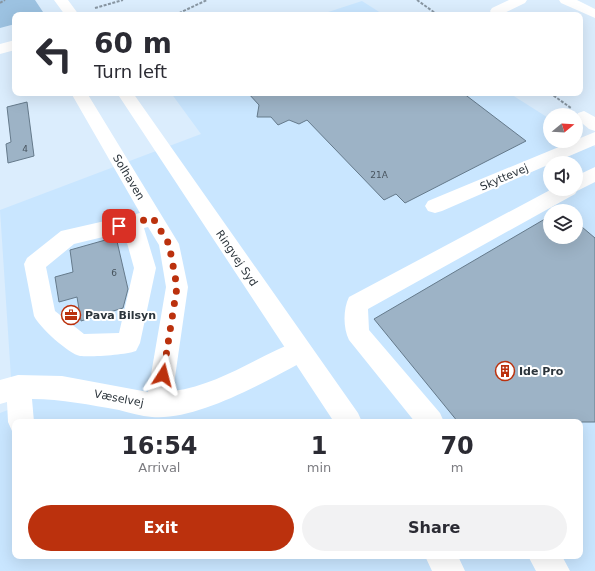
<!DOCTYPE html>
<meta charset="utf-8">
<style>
:root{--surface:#fff;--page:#f2f2f3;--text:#2b2b33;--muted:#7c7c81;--accent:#bb310d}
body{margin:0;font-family:"DejaVu Sans",sans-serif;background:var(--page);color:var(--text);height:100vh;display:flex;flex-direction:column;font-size:15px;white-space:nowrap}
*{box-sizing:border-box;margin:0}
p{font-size:13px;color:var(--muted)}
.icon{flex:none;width:22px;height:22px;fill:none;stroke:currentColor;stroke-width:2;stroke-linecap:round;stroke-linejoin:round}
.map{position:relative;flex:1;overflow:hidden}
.panel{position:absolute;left:12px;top:419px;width:571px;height:140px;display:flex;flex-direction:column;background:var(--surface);border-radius:8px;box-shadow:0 4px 16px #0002}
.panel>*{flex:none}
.banner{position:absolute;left:12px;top:12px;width:571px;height:84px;border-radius:8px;box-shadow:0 4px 16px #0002;background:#fff;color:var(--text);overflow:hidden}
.needle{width:26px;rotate:72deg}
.fabs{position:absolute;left:543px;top:108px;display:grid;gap:8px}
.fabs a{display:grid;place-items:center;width:40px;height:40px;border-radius:50%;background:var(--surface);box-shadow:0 4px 16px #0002;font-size:20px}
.pin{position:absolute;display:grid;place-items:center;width:34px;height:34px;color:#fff;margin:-17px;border-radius:8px;box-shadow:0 2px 6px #0006}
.me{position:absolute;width:44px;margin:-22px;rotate:9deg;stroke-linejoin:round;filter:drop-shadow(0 0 3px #0008)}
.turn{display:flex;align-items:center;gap:14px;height:84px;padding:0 16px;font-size:18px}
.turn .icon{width:52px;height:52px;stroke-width:2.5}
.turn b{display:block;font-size:28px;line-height:34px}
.eta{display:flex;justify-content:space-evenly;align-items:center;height:68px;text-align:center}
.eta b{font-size:24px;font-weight:700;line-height:28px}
.primary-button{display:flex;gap:8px;margin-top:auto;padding:8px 16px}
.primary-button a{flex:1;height:46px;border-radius:24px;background:var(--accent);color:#fff;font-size:16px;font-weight:700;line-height:46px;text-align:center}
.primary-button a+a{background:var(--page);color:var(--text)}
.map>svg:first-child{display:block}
.built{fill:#c9e6ff;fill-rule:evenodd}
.green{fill:#9cc2e1}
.building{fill:#9db3c6;stroke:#657a8b}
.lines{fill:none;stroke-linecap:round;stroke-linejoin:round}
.path{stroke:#8896a2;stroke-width:2;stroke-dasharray:3 1.5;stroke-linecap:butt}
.minor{fill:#fff;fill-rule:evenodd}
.major{fill:#fff;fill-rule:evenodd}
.route{stroke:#bb310d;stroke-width:7;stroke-dasharray:0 12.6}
.labels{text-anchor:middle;stroke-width:4;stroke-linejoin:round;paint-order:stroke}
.number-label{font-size:9px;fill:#48545e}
.street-label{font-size:11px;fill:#2c353c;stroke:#fff}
.poi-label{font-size:11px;font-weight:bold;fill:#2c353c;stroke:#fff;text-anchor:start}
</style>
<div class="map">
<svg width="595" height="571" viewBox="0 0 595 571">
<rect width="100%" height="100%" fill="#dbedfd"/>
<!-- built -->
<path class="built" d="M 362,1 L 384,15 L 319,15 Z
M 171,93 L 509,93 L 550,119 L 550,141 L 576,141 L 576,135 L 595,147 L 595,571 L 0,571 L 0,413 L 13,408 L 0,210 L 201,134 ZM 550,163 L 576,163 L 576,189 L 550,189 ZM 550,211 L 576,211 L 576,237 L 550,237 ZM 15,422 L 580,422 L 580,556 L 15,556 Z"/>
<!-- green -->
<path class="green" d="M 0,0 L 35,0 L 45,15 L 15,15 L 15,24 L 0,28 Z"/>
<!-- building -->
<path class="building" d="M 248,93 L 463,93 L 526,141 L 405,203 L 396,194 L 384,200 L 307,120 L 299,124 L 289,120 L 278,125 L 271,117 L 257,117 L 259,105 Z
M 27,102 L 34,156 L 8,163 L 6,144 L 11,142 L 7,107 Z
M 550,216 L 550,237 L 576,237 L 576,222 L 595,238 L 595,422 L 458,422 L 374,319 Z
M 116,237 L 128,289 L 123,308 L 81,321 L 77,297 L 59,302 L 55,277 L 73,272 L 70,250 Z"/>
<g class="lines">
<!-- path -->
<path class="path" d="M 417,0 L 438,15
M 0,3 L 5,0
M 95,8 L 123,0
M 175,15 L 207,0
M 550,93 L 571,108"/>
<!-- minor -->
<path class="minor" d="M 509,0 L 527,0 L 525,3 L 502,14 L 492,14 L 490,11 L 492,8 Z
M 559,0 L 577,0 L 595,9 L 595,18 L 561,3 Z
M 15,40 L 15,50 L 0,54 L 0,44 Z
M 71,93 L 87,93 L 179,244 L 188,287 L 173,391 C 220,385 257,356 300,340 L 308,343 L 312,351 L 308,359 C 268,380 198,421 152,417 C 141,416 130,413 119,410 C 90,405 62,399 32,399 L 34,422 L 15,422 L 15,432 L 12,431 L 8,422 L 7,402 L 0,404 L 0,380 L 18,375 L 62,376 L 148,392 L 166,287 L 159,245 L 148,227 L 144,228 L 156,268 L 140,343 L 136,351 C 125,355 93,357 80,356 C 69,354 39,327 34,316 L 24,264 L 27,258 L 61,231 L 140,213 ZM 124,232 L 134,268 L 119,333 L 84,334 L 55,311 L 46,267 L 74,244 Z
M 584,111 L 595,117 L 595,131 L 589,129 L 576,118 L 578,113 Z
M 595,132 L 595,145 L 553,163 L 550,163 L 550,164 L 442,211 L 435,213 L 428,211 L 425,206 L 428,201 Z
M 595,167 L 595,182 L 577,191 L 575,194 L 368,309 L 369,330 L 440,413 L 444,422 L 415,422 L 349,340 C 343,328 343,309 349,297 L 552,189 L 576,189 L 576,176 Z
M 528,556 L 562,556 L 570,571 L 536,571 Z"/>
<!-- major -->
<path class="major" d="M 54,0 L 68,0 L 79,15 L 65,15 Z
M 117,93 L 133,93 L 358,413 L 362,422 L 334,422 Z
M 425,556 L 458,556 L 465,571 L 432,571 Z"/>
</g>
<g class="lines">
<!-- route -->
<path class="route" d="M 119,226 L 153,218 L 169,244 L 177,287 L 163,375"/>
</g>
<!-- icons -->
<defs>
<symbol id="office-ring" viewBox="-11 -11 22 22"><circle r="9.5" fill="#fff" stroke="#bb310d" stroke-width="1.5"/><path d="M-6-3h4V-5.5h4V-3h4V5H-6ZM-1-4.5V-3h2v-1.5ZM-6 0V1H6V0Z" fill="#bb310d"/></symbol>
<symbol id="building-ring" viewBox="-11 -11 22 22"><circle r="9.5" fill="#fff" stroke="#bb310d" stroke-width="1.5"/><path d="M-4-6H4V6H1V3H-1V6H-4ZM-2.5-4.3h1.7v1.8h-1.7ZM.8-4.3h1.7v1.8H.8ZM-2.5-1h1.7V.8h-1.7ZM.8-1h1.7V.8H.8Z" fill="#bb310d"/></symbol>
</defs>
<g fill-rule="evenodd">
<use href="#office-ring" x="60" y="304" width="22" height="22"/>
<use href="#building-ring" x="494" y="360" width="22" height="22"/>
</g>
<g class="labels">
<!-- number labels -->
<g class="number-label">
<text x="25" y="152">4</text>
<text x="379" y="178">21A</text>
<text x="114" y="276">6</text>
</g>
<!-- street labels -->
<g class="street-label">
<text transform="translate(129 177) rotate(59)" y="4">Solhaven</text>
<text transform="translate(504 177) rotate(-23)" y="4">Skyttevej</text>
<text transform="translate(237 258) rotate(56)" y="4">Ringvej Syd</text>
<text transform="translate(119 398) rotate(11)" y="4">Væselvej</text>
</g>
<!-- poi labels -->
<g class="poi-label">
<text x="85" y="319">Pava Bilsyn</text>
<text x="519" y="375">Ide Pro</text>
</g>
</g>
</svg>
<div class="fabs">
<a><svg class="needle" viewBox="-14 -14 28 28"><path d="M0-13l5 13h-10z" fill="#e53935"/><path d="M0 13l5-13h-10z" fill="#7c7c81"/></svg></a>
<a><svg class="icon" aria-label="sound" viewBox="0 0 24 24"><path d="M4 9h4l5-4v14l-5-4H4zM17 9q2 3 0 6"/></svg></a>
<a><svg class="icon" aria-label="layers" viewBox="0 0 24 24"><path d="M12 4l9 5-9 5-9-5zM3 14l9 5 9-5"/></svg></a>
</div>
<div class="pin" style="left:119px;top:226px;background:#d93025"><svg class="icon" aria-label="arrive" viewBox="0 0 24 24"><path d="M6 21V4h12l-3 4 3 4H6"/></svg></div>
<svg class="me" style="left:163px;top:375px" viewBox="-20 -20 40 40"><path d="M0-17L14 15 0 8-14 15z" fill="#bb310d" stroke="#fff" stroke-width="4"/></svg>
<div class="banner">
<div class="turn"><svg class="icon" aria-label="left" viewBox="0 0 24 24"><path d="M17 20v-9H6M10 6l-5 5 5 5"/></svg><div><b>60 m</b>Turn left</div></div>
</div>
<section class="panel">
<div class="eta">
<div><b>16:54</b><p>Arrival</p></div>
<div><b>1</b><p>min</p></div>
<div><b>70</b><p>m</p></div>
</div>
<div class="primary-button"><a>Exit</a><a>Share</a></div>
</section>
</div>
